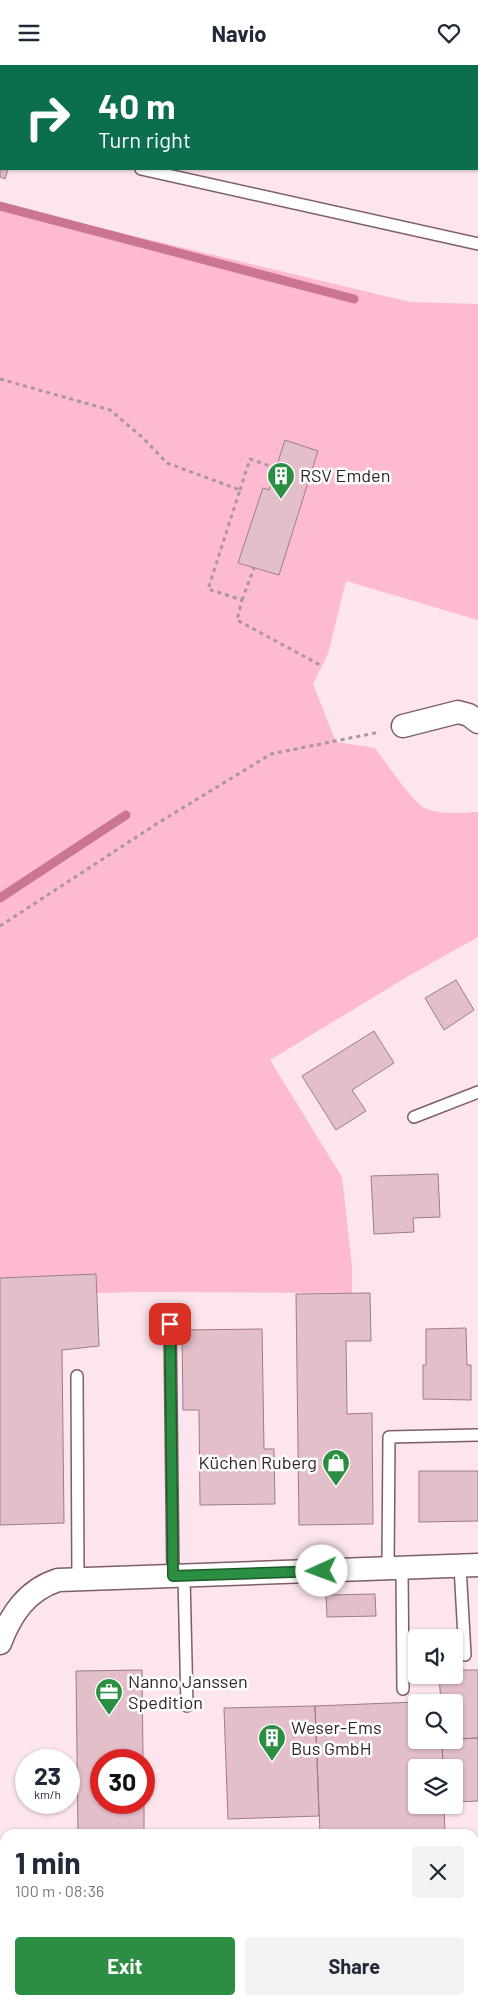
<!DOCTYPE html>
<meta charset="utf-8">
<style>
:root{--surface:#fff;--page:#f2f2f3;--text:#1f2937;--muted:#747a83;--accent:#2b8e42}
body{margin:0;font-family:Barlow,sans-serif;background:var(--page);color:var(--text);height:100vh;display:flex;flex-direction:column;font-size:19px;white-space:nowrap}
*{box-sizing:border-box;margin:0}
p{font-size:16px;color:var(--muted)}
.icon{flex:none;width:28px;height:28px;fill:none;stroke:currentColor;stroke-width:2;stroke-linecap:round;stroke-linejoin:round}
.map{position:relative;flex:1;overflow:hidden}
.side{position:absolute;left:0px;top:1764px;width:479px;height:176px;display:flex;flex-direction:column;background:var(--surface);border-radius:15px 15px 0 0;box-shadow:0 1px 4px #0004}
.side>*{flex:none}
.top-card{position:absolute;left:0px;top:0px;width:479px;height:105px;box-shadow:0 1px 4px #0004;background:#0b6e4f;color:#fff;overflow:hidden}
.tools{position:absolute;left:408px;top:1564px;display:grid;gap:10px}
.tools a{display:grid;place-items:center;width:55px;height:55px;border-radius:5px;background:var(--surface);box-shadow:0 1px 4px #0004;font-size:25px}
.speed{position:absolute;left:15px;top:1684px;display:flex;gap:10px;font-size:25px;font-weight:700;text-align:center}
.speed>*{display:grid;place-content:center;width:65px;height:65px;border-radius:50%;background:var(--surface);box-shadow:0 1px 4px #0004;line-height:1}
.speed small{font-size:12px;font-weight:400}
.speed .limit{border:8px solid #d22;background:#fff;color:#111}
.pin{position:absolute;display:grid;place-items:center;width:42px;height:42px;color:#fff;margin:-21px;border-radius:10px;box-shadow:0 2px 8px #0006}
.me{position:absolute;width:55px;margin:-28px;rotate:268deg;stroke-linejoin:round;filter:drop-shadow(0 0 4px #0008)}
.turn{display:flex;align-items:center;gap:18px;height:105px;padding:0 15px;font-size:22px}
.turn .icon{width:65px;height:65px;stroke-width:2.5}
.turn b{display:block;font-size:35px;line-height:42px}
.round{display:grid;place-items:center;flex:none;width:52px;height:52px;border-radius:5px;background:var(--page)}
.overview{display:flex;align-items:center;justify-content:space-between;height:85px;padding:0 15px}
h1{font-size:30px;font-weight:700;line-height:38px}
.action{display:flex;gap:10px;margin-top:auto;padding:10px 15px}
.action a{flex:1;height:58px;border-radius:5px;background:var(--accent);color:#fff;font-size:20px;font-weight:700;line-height:58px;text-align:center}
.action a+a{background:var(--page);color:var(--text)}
header{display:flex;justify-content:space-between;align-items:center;height:65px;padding:0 15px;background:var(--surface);font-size:22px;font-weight:700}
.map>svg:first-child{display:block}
.green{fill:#febad1}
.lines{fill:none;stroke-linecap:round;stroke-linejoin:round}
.stream{stroke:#c97593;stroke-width:9}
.building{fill:#e3bfca;stroke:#9e7d87}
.lane-casing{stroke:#7e5e68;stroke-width:14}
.street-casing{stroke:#7e5e68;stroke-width:25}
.path{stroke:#aa979d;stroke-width:3;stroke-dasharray:4 4;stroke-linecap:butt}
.lane{stroke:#fff;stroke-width:11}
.street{stroke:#fff;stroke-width:22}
.route-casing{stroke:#1c5c2b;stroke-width:12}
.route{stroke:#2b8e42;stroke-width:9}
.labels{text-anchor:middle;stroke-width:5;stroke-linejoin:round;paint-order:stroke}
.poi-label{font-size:18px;fill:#312428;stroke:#fff;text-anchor:start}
</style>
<header><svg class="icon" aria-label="menu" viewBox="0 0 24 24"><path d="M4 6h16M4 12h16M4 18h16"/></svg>Navio<svg class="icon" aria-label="heart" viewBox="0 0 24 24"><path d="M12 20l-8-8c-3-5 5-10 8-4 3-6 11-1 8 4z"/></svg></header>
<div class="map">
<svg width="478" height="1939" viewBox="0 0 478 1939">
<rect width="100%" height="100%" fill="#fce5ec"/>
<!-- green -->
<path class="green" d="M 0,139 L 410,237 L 478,239 L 478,555 L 346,516 L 328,589 L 313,619 L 336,677 L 375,683 C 383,694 414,738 424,743 C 442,750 459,748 478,747 L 478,872 L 412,909 L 270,995 L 342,1112 L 352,1201 L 352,1228 L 142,1227 L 97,1228 L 96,1209 L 0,1213 Z"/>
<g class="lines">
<!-- stream -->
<path class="stream" d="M 0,141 L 354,234
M 0,833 L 126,750"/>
</g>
<!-- building -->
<path class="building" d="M 0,78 L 1,104 L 8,104 L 5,114 L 0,112 Z
M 285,375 L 318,386 L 279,510 L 238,498 L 263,423 L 269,425 Z
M 456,915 L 474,945 L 444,965 L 425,933 Z
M 374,966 L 394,998 L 352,1025 L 366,1046 L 336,1065 L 302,1011 Z
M 438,1109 L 440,1152 L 413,1153 L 414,1167 L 374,1169 L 371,1111 Z
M 96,1209 L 99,1281 L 62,1285 L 64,1458 L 0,1460 L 0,1213 Z
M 370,1228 L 371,1276 L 346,1276 L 347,1349 L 372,1348 L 373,1459 L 299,1460 L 296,1229 Z
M 466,1263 L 467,1300 L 471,1300 L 471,1335 L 423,1334 L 423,1300 L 426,1300 L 426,1264 Z
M 262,1264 L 264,1384 L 274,1384 L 275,1439 L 200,1440 L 199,1345 L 183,1345 L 182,1265 Z
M 419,1406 L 478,1406 L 478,1456 L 419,1457 Z
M 375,1529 L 376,1551 L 327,1552 L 326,1530 Z
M 142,1605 L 143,1695 L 101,1695 L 101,1738 L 144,1738 L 144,1769 L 78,1769 L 76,1606 Z
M 454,1605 L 478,1605 L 478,1673 L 454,1674 L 454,1638 L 441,1638 L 439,1610 L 454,1610 Z
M 441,1636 L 441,1638 L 416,1638 L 416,1675 L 442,1675 L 443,1702 L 416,1702 L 416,1740 L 444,1740 L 445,1769 L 320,1769 L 315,1641 Z
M 315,1641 L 319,1751 L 228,1754 L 224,1643 Z
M 478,1673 L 478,1736 L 454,1737 L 454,1702 L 443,1702 L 442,1675 Z
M 93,1936 L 93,1939 L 12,1939 L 12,1938 Z"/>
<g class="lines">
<defs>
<path id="lane" d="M 141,104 L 478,179
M 414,1052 L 478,1027
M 170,1259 L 173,1511
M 77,1311 L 78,1514
M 460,1501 L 465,1590
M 388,1503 L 389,1372 L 477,1370
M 402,1503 L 403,1624
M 184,1511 L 187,1641"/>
<path id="street" d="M 403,661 L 458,647 L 469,650 L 478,657
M 0,1578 C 11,1549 27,1525 58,1515 L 478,1500"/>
</defs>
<!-- lane casing -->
<use href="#lane" class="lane-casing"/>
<!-- street casing -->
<use href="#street" class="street-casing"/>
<!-- path -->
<path class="path" d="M 0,314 L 110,345 L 142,372 L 167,398 L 240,425 L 208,524 L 242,535 L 237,555 L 322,601
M 240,425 L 250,394 L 276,403
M 242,535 L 254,503
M 0,861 L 158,758 L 271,689 L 380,667"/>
<!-- lane -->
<use href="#lane" class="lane"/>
<!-- street -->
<use href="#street" class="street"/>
</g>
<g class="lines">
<defs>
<path id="route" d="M 170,1259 L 173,1511 L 322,1506"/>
</defs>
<!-- route casing -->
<use href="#route" class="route-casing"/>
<!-- route -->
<use href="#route" class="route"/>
</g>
<!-- icons -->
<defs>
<symbol id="building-pin" viewBox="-11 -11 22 30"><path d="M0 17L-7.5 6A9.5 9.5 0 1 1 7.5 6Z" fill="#2b8e42" stroke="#fff"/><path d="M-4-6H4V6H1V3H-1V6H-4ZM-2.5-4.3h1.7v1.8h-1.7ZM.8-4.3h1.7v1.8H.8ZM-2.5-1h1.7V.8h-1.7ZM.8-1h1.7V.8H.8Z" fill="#fff"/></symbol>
<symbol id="shop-pin" viewBox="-11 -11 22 30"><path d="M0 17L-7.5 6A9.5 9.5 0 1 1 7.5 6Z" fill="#2b8e42" stroke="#fff"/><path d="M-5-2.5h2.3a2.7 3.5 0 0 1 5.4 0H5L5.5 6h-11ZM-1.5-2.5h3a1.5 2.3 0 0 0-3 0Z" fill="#fff"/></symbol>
<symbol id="office-pin" viewBox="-11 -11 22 30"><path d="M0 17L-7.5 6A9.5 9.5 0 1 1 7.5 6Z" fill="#2b8e42" stroke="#fff"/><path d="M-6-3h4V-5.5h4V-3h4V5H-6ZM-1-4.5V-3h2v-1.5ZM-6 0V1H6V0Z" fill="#fff"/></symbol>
</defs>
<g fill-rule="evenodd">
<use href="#building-pin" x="265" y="395" width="32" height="43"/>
<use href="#shop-pin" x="320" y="1382" width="32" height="43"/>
<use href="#office-pin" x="93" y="1611" width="32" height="43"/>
<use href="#building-pin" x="256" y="1657" width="32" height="43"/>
</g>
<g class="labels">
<!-- poi labels -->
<g class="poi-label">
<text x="300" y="417">RSV Emden</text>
<text x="317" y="1404" text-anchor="end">Küchen Ruberg</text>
<text x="128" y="1623">Nanno Janssen<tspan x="128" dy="21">Spedition</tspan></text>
<text x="291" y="1669">Weser-Ems<tspan x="291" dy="21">Bus GmbH</tspan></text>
</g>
</g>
</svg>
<div class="tools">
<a><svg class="icon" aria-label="sound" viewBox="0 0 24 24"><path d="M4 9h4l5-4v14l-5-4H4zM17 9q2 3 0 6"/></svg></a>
<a><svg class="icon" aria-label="search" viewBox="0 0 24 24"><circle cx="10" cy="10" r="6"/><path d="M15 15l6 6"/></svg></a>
<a><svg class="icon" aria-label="layers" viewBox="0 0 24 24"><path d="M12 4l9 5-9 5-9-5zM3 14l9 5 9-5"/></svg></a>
</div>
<div class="speed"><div>23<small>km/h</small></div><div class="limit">30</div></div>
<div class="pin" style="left:170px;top:1259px;background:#d93025"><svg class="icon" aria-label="arrive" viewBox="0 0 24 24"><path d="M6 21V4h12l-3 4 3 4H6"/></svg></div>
<svg class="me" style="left:322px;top:1506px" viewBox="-20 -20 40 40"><circle r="19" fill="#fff"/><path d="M0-13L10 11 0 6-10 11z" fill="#2b8e42"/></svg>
<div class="top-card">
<div class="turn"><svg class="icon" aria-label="right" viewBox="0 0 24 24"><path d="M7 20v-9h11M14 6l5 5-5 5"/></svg><div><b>40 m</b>Turn right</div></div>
</div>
<section class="side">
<div class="overview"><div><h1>1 min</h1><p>100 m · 08:36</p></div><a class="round"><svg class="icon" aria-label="close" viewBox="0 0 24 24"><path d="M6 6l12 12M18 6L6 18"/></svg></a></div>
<div class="action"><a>Exit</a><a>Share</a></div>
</section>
</div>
